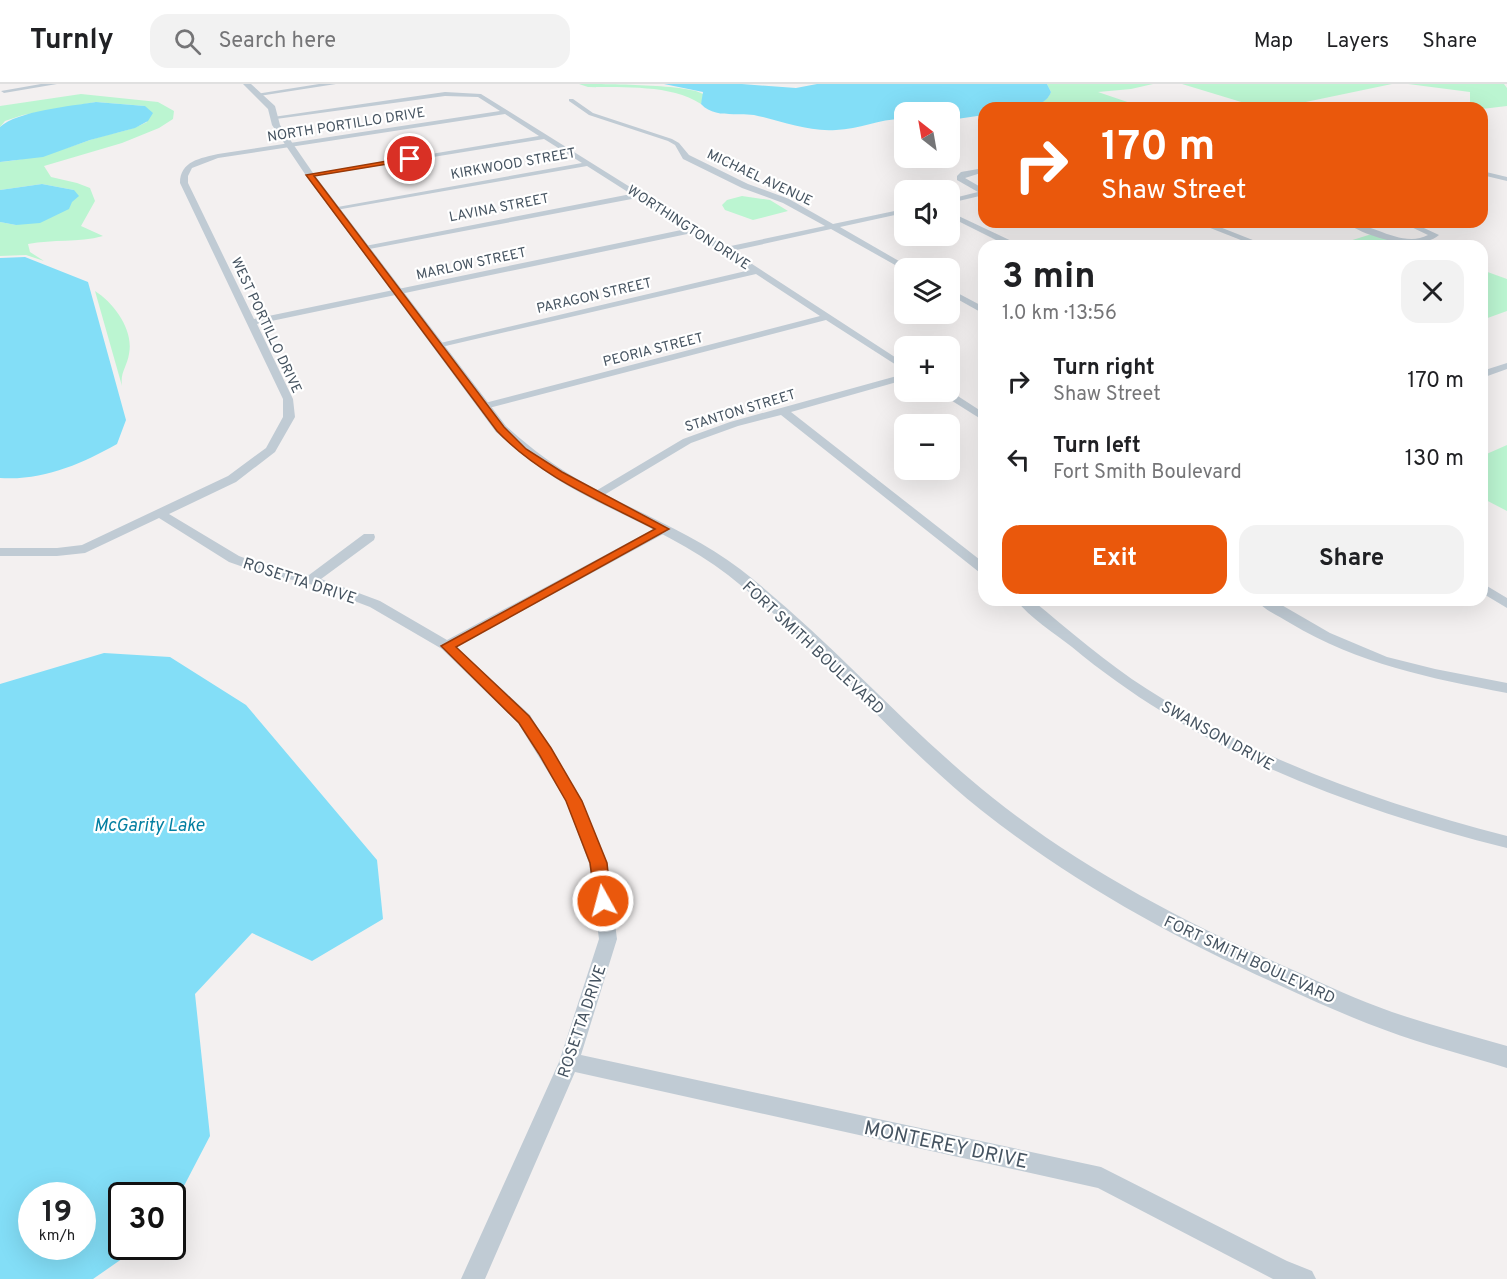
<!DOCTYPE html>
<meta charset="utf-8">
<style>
:root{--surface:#fff;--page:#f2f2f2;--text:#202124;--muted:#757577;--line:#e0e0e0;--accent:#ea580c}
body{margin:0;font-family:Overpass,sans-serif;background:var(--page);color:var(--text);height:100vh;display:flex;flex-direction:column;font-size:22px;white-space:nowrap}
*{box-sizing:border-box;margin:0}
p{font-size:20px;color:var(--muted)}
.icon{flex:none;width:33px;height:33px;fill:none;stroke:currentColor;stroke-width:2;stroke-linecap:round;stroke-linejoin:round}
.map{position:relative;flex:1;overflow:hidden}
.sheet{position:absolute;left:978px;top:156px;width:510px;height:366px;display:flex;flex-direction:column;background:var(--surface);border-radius:18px;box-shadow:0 6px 24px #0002}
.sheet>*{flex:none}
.top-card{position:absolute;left:978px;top:18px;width:510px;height:126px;border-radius:18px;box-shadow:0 6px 24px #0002;background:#ea580c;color:#fff;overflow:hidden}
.needle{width:39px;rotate:329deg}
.fabs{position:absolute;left:894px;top:18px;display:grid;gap:12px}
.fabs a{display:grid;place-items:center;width:66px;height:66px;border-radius:12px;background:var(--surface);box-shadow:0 6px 24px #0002;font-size:30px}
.speed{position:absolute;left:18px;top:1098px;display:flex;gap:12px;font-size:30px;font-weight:700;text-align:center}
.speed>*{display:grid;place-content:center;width:78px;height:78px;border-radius:50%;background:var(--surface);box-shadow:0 6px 24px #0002;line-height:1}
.speed small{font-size:15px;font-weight:400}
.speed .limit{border:3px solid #111;border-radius:9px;background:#fff;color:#111}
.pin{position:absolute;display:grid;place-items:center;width:51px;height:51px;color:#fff;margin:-26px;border:3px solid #fff;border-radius:50%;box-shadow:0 2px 6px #0007}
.me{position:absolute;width:66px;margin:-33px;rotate:353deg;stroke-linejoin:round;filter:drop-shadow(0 0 4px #0008)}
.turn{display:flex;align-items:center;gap:21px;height:126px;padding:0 24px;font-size:27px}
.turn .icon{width:78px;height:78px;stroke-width:2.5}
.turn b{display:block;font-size:42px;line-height:51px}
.round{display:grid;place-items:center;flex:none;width:63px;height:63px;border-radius:18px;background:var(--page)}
.headline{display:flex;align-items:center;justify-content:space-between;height:102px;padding:0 24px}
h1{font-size:36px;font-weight:700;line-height:45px}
.button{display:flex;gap:12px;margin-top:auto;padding:12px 24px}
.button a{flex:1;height:69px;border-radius:18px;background:var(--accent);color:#fff;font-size:24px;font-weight:700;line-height:69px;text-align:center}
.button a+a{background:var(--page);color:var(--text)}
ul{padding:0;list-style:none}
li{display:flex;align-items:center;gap:18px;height:78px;padding:0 24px}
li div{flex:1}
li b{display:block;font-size:22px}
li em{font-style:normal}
header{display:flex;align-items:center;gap:36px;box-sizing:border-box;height:84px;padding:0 30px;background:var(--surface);border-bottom:2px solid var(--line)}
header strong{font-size:28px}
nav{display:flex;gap:33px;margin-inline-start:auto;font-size:21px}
.search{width:420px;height:54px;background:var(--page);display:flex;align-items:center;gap:15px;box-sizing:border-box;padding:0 21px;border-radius:18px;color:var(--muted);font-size:22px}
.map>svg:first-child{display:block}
.green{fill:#bbf5d1}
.water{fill:#83def7;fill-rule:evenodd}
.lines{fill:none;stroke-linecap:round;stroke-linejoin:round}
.minor{fill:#c0cbd4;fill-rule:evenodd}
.tertiary{fill:#c0cbd4;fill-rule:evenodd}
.route{fill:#ea580c;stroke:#983908;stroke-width:1.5}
.labels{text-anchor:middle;stroke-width:4.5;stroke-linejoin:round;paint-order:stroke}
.far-street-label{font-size:14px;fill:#465461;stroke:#fff}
.street-label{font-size:16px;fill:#465461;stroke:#fff}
.water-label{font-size:18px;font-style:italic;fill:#037fa1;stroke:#fff}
.near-street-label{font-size:20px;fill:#465461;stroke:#fff}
</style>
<header>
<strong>Turnly</strong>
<div class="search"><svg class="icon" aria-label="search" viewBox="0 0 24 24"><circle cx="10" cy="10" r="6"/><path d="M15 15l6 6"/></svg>Search here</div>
<nav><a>Map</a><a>Layers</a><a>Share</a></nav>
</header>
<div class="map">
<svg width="1507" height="1195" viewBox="0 0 1507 1195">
<rect width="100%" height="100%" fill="#f3f0f0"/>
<!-- green -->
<path class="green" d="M 579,0 C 600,0 694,0 704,11 L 701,20 C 670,0 625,4 588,3 Z
M 1047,0 L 1153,0 L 1131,5 L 1098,8 L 1145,24 L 1006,24 C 1021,23 1045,24 1051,8 Z
M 1182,0 L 1392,0 L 1277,24 L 1261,24 Z
M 1408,0 L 1504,0 L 1507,4 L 1507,22 L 1482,25 L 1470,23 L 1470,8 Z
M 81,10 L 158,18 L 174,27 L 173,35 L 159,44 L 122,59 L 44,82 L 51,93 L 77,99 L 90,104 L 95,117 L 81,142 L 103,152 C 78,159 53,155 28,160 L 30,168 L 44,177 L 26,171 L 0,172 L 0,138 L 16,141 L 74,106 L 42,100 L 0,106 L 0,78 C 33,75 59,67 90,56 C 109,49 129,48 147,38 L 145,22 L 96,18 L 23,31 L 5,37 L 0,43 L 0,22 Z
M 742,112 L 770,116 L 788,127 L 753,136 L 725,126 L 722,121 L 727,116 Z
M 1375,149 L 1416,162 L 1354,162 L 1346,158 Z
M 1482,186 L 1507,195 L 1507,227 L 1482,236 Z
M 95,207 C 114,219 134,246 129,270 C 127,283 120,288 122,302 Z
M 1507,361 L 1507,427 L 1482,414 L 1482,372 Z"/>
<!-- water -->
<path class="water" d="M 664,0 L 742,0 L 796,4 L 817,0 L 1047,0 L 1051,8 C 1044,29 1003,24 984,24 L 984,31 L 950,36 L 950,28 L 904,28 L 904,35 C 882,34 860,45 836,46 C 807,48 782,37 754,31 C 737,28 715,35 701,20 L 703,8 Z
M 96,18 L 145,22 L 153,29 L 148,37 L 135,44 L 90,56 L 43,73 L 0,78 L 0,43 C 17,27 72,22 96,18 Z
M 42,100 L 74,106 L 79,112 L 72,118 L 69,125 L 40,139 L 16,141 L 0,138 L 0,106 Z
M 25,173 L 88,198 L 126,336 L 117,360 C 81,380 43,397 0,394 L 0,174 Z
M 104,569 L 170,573 L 246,621 L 377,776 L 383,835 L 312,877 L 252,849 L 195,910 L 210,1052 L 173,1123 L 172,1112 L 122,1112 L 122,1162 L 139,1163 L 93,1195 L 0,1195 L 0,600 ZM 32,1112 L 82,1112 L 82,1162 L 32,1162 Z"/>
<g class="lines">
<!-- minor -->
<path class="minor" d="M 41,0 L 57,0 L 4,9 L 1,7 Z
M 319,0 L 336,0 L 259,12 L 256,10 Z
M 445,8 L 481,10 L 726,163 L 825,142 L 783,119 L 742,104 L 683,75 L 675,61 L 668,57 L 589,31 L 569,17 L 569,15 L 573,15 L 593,29 L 672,55 L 679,59 L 689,71 L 748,100 L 789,115 L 833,140 L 904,125 L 904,129 L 840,143 L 911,184 L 904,186 L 831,145 L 732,167 L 904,279 L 904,286 L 826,236 L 485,325 L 480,322 L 481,320 L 820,232 L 756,190 L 437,264 L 432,261 L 750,186 L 692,149 L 257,240 L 293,315 L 295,333 L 275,368 L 236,398 L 169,430 L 239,472 L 269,483 L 309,491 L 364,450 L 374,450 L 375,453 L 374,456 L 321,495 L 380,517 L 447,556 L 659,442 L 667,442 L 669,445 L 667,448 L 456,563 L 530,631 L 582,717 L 607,779 L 617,855 L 581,971 L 1101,1083 L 1287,1177 L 1312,1187 L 1316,1195 L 1273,1195 L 1098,1104 L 575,988 L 485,1195 L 461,1195 L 559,978 L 599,855 L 589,779 L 566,717 L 518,639 L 442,565 L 370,523 L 307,499 L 260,489 L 229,478 L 159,434 L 85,469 L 57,472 L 0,472 L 0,464 L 57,464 L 82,461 L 228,392 L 266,364 L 283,333 L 283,315 L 180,99 C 180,77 201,74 218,70 L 500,27 L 478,13 L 445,12 L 276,35 L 273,33 ZM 505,30 L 539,52 L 306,91 L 310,93 L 544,55 L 582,79 L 332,124 L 336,126 L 587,82 L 631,110 L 360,163 L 364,166 L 637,114 L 686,145 L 254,235 L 188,99 L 188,92 L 192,84 L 218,74 Z
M 1311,18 L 1313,21 L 1291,24 L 1292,23 Z
M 984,84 L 984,88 L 965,94 L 984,105 L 984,111 L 950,119 L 950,115 L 978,108 L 957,96 L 957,92 L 961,88 Z
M 1482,87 L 1507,93 L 1507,97 L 1482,91 Z
M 950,128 L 1018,160 L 1019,162 L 1008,162 L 950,133 Z
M 1195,138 L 1207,138 L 1268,162 L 1256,162 Z
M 1345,138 C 1371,138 1402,165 1428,151 L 1405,140 L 1411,138 L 1439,151 C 1418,169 1365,153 1345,138 Z
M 950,205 L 984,223 L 984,230 L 950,211 Z
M 1507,279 L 1507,285 L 1482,294 L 1482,287 Z
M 904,290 L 904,296 L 791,328 L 984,479 L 984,489 L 979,488 L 781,331 L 738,342 L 691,359 L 599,414 L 595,415 L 589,411 L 683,355 L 730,338 Z
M 950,307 L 984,329 L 984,337 L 938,308 Z
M 1482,499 L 1507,514 L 1507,524 L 1482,509 Z
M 1016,516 L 1032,516 C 1069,546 1106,579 1147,605 C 1258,676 1380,719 1507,752 L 1507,764 C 1350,724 1198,668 1072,563 C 1054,549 1030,534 1016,516 Z
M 1256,516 L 1273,516 L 1330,549 L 1387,573 L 1435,585 L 1507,599 L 1507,609 C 1429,594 1359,580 1290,539 C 1279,532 1264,526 1256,516 Z"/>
<!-- tertiary -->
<path class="tertiary" d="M 243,0 L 251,0 L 275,22 L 280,41 L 313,89 L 506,342 C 531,365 558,385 588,401 C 638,429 694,450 740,485 C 830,555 904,643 993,714 C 1083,786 1188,840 1293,886 C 1326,901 1358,916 1392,928 C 1430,941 1469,951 1507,962 L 1507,984 C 1466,971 1425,961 1385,946 C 1349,933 1314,917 1279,901 C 1174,854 1072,798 981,726 C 891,654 819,562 728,491 C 683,456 629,435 579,408 C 549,392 522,371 496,348 L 307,93 L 272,41 L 268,25 Z"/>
</g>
<!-- route -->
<path class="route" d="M 410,73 L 412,76 L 314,92 L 504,343 L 526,365 L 562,388 L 669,445 L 456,563 L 529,632 L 551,664 L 582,717 L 607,779 L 611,817 L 609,822 L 603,824 L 597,822 L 595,817 L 590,779 L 566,717 L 539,670 L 519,639 L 441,562 L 655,445 C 599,416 541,393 497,347 L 306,91 Z"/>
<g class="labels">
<!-- far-street labels -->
<g class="far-street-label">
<text transform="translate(346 40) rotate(-9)" y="5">NORTH PORTILLO DRIVE</text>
<text transform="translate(513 79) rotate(-10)" y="5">KIRKWOOD STREET</text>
<text transform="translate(760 93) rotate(25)" y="5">MICHAEL AVENUE</text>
<text transform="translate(499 123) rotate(-11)" y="5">LAVINA STREET</text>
<text transform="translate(689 143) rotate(33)" y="5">WORTHINGTON DRIVE</text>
<text transform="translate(471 179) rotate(-12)" y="5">MARLOW STREET</text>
<text transform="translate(594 211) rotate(-13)" y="5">PARAGON STREET</text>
<text transform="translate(267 241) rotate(65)" y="5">WEST PORTILLO DRIVE</text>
<text transform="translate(653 265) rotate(-14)" y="5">PEORIA STREET</text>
<text transform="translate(740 326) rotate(-17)" y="5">STANTON STREET</text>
</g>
<!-- street labels -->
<g class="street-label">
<text transform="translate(300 496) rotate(18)" y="6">ROSETTA DRIVE</text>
<text transform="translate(814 563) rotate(43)" y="6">FORT SMITH BOULEVARD</text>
<text transform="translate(1218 651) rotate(29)" y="6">SWANSON DRIVE</text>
<text transform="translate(1250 875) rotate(25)" y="6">FORT SMITH BOULEVARD</text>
<text transform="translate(581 937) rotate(-71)" y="6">ROSETTA DRIVE</text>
</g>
<!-- water labels -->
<g class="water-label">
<text x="149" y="747">McGarity Lake</text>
</g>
<!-- near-street labels -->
<g class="near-street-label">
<text transform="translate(946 1060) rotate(12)" y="7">MONTEREY DRIVE</text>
</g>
</g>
</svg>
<div class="fabs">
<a><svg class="needle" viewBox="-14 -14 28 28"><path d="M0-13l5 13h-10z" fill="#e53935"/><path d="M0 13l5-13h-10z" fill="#757577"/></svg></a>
<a><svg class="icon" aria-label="sound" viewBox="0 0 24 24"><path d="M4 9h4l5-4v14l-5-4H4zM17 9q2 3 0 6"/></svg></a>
<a><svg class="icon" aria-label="layers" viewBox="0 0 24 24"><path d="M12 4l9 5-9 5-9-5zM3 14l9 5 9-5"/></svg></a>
<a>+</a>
<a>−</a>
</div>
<div class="speed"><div>19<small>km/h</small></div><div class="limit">30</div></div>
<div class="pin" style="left:410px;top:75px;background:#d93025"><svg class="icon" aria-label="arrive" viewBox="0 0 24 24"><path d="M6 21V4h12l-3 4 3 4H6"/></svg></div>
<svg class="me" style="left:603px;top:817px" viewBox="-20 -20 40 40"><circle r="17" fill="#ea580c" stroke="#fff" stroke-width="3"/><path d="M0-11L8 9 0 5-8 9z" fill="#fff"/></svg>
<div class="top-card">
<div class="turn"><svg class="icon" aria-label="right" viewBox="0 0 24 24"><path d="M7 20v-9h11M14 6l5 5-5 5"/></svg><div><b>170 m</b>Shaw Street</div></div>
</div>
<section class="sheet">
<div class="headline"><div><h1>3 min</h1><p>1.0 km · 13:56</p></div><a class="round"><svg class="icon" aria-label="close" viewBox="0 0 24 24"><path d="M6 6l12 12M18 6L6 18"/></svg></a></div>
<ul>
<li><svg class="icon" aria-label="right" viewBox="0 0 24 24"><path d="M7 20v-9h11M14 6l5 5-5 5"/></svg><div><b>Turn right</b><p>Shaw Street</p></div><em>170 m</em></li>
<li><svg class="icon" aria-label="left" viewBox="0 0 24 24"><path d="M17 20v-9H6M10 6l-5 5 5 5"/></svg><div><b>Turn left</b><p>Fort Smith Boulevard</p></div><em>130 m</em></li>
</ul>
<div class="button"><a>Exit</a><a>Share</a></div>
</section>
</div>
